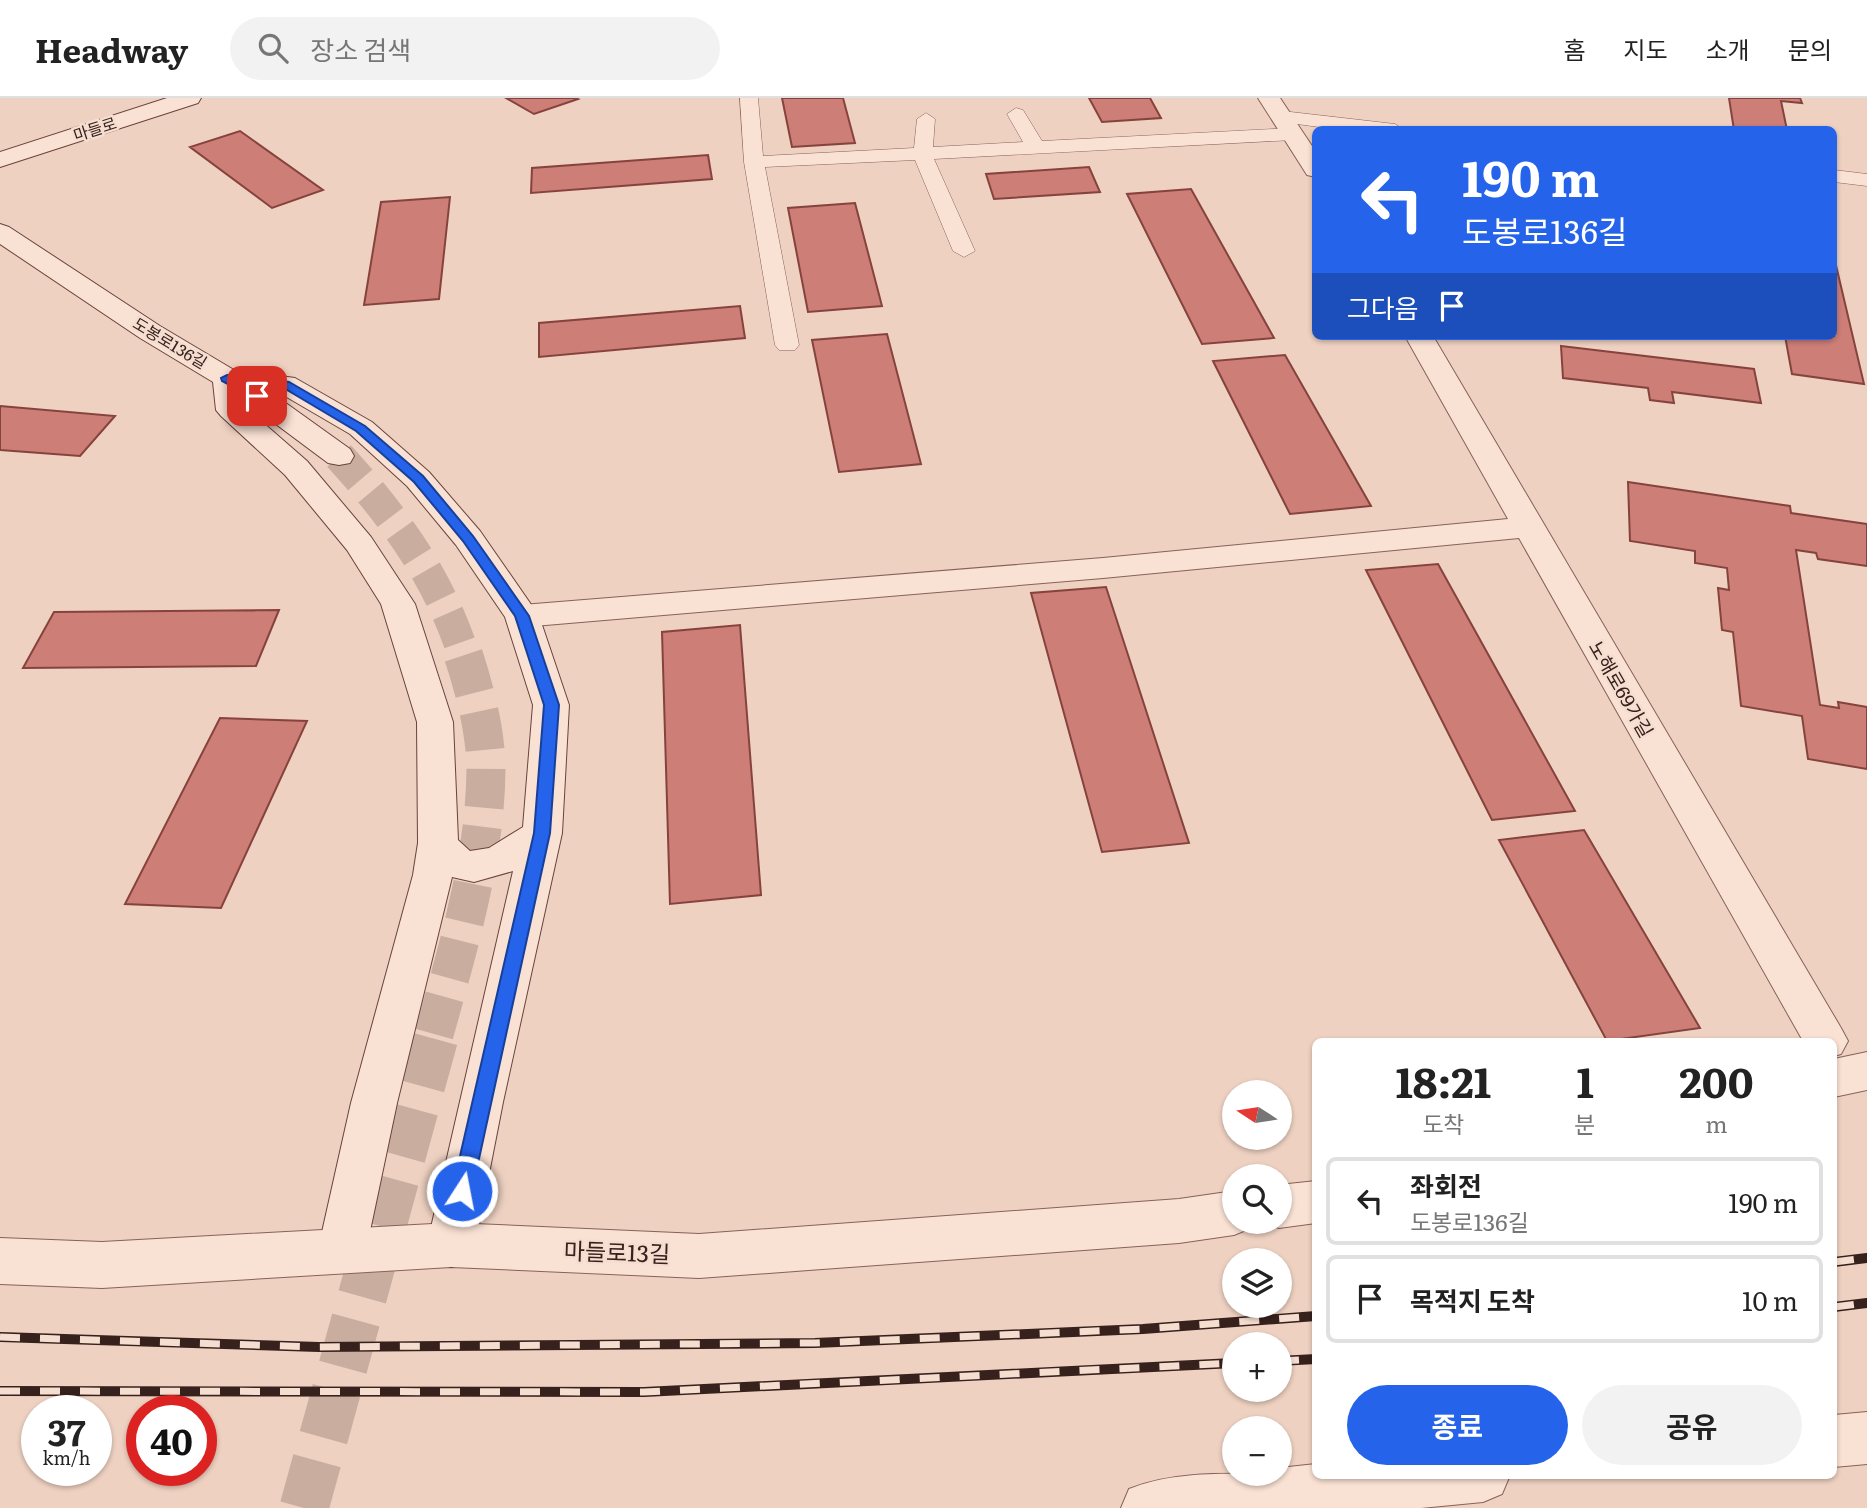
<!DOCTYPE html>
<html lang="ko">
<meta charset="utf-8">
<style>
:root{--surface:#fff;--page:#f2f2f2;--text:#222;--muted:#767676;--line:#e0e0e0;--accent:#2563eb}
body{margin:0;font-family:Literata,"Noto Sans KR",serif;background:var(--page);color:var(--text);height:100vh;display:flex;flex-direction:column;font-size:26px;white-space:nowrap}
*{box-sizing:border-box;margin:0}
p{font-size:23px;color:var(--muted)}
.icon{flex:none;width:38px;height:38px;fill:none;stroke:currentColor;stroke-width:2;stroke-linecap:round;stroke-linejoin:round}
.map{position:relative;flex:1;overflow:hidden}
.panel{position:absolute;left:1312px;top:940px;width:525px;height:441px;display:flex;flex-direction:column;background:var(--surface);border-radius:10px;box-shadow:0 2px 5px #0004}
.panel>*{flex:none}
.banner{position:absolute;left:1312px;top:28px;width:525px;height:214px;border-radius:10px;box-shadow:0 2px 5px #0004;background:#2563eb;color:#fff;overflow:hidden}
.needle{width:46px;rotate:282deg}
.fabs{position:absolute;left:1222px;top:982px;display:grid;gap:14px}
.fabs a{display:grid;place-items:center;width:70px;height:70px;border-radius:50%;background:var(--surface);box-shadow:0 2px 5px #0004;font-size:35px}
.speed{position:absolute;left:21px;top:1297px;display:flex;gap:14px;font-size:35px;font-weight:700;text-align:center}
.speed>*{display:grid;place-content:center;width:91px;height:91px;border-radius:50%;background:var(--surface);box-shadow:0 2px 5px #0004;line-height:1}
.speed small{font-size:18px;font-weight:400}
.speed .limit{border:10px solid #d22;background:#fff;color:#111}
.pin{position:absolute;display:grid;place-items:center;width:60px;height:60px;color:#fff;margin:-30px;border-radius:14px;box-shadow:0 4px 10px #0006}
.me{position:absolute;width:77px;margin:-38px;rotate:11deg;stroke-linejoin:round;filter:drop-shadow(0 0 5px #0008)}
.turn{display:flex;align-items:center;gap:24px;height:147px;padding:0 35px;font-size:32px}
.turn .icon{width:91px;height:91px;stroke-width:2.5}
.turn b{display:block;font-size:49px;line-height:60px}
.then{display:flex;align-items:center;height:66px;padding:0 35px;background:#0003;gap:14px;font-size:26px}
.eta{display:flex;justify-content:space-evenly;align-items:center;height:119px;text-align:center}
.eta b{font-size:42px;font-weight:700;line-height:49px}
.button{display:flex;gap:14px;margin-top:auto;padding:14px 35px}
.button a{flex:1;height:80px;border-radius:42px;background:var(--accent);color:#fff;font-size:28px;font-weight:700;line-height:80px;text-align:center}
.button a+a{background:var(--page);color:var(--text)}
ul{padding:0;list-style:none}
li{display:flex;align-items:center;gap:21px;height:88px;margin:0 14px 10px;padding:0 21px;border:4px solid var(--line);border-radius:10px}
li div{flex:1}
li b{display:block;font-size:26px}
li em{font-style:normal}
header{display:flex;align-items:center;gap:42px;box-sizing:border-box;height:98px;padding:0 35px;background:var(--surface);border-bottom:2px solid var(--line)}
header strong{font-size:33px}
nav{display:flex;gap:38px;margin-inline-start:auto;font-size:24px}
.search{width:490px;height:63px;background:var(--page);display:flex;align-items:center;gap:18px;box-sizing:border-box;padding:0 24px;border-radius:38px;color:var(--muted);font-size:26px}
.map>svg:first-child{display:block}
.building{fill:#cc7e77;stroke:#86433e;stroke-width:2}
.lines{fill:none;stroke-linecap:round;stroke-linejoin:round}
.secondary-tunnel-far2{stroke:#c9aea0;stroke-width:32;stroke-dasharray:32 16;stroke-linecap:butt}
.secondary-tunnel-far1{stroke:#c9aea0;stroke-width:39;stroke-dasharray:39 19;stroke-linecap:butt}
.secondary-tunnel{stroke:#c9aea0;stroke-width:49;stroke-dasharray:49 24;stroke-linecap:butt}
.lane-casing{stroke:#876259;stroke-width:1}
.street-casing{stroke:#876259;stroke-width:2}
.secondary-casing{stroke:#69433c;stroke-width:2}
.lane{fill:#f9e1d4;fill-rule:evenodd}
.street{fill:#f9e1d4;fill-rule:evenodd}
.secondary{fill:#f9e1d4;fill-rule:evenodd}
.rail-casing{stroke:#37211d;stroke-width:10}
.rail{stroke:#f5ded0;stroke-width:7;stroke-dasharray:20;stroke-linecap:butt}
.route{fill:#2563eb;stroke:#184099;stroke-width:2}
.labels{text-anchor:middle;stroke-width:5;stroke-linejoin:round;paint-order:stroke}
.far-street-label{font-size:16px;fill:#37211d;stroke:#f5ded0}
.street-label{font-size:19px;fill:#37211d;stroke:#f5ded0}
.near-street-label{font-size:23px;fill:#37211d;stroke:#f5ded0}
</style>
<header>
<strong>Headway</strong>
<div class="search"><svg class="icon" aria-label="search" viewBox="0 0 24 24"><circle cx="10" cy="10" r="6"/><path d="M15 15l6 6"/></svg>장소 검색</div>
<nav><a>홈</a><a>지도</a><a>소개</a><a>문의</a></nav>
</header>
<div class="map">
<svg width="1867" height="1410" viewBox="0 0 1867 1410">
<rect width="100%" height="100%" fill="#eed1c1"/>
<!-- building -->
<path class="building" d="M 506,0 L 576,0 L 578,1 L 534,16 Z
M 782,0 L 843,0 L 855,45 L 792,49 Z
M 1089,0 L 1150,0 L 1161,20 L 1102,24 Z
M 1729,0 L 1800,0 L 1802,5 L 1781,3 L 1787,32 L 1734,32 Z
M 240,33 L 323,92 L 272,110 L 190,49 Z
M 708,57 L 712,81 L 531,95 L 532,70 Z
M 1089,69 L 1100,94 L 994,101 L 986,76 Z
M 1191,91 L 1274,240 L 1202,246 L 1127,96 Z
M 450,99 L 439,201 L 364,207 L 381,104 Z
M 855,105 L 882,208 L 808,214 L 788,110 Z
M 1834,163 L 1835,163 L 1864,286 L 1792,276 L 1785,238 L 1834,238 Z
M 740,208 L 745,240 L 539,259 L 539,225 Z
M 887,236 L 921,366 L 839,374 L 812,242 Z
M 1561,248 L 1754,271 L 1761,305 L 1672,294 L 1674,305 L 1650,302 L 1648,290 L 1563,280 Z
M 1285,257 L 1371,408 L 1290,416 L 1213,263 Z
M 0,308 L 115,318 L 80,358 L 0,352 Z
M 1628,384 L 1790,408 L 1791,415 L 1867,426 L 1867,468 L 1818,461 L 1816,455 L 1796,452 L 1820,607 L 1839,610 L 1838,604 L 1867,609 L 1867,671 L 1808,661 L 1802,618 L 1741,608 L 1733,534 L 1722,532 L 1718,490 L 1729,492 L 1727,470 L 1695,465 L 1695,453 L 1630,443 Z
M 1438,466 L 1575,713 L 1492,722 L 1366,472 Z
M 1106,489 L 1189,745 L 1102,754 L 1031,495 Z
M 279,512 L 256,568 L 23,570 L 54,514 Z
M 740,527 L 761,797 L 670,806 L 662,534 Z
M 220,620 L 307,623 L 221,810 L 125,806 Z
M 1584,732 L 1700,930 L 1607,943 L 1499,742 Z"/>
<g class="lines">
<!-- secondary-tunnel-far2 -->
<path class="secondary-tunnel-far2" d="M 339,358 C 393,417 438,478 463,555"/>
<!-- secondary-tunnel-far1 -->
<path class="secondary-tunnel-far1" d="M 434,936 C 458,850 486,758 486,668 C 485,630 474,589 462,553"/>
<!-- secondary-tunnel -->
<path class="secondary-tunnel" d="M 304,1410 L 435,935"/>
<defs>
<path id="lane" d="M 740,0 L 758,0 L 763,58 L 914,50 L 917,21 L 926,15 L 935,21 L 933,49 L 1023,44 L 1007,16 L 1016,10 L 1023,12 L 1042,43 L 1293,30 L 1303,36 L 1293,42 L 934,61 L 975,153 L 964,159 L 953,153 L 915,62 L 765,69 L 799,247 L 795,252 L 779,252 L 775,247 L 744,64 Z
M 1282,13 L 1395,26 L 1404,32 L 1341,32 L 1275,23 L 1273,19 Z
M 1834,72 L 1867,76 L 1867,88 L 1834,84 Z"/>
<path id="street" d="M 1258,0 L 1280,0 L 1316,54 L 1316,79 L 1307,77 Z
M 1405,238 L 1433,238 L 1841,930 L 1848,943 L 1841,956 L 1834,958 L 1834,943 L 1803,943 L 1519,440 L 1103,480 L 522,529 L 510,526 L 505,518 L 510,510 L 522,507 L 1103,460 L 1508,421 Z
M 1867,954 L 1867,992 L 1834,999 L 1834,961 Z
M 1316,1083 L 1316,1125 L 1279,1130 L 1262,1124 L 1279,1124 L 1279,1087 Z
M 1234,1093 L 1234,1124 L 1254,1124 L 1251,1130 L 1234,1137 L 1179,1145 L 699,1180 L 451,1169 L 102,1190 L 0,1186 L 0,1140 L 102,1144 L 451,1125 L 699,1136 L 1179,1101 Z
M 1867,1314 L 1867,1366 L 1834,1369 L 1834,1317 Z
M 1316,1366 L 1316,1377 L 1510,1377 L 1502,1396 L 1483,1404 L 1421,1410 L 1121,1410 L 1129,1391 C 1175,1372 1231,1376 1279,1376 L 1279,1370 Z"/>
<path id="secondary" d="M 167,0 L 201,0 L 198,5 L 0,69 L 0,54 Z
M 0,126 L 9,129 L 160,228 L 234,272 L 295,280 L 372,324 L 429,374 L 480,433 L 539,518 L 569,607 L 562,735 L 503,1004 L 475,1147 L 468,1163 L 451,1169 L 434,1163 L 427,1147 L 513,773 L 474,784 L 452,779 L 397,1005 L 366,1152 L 359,1168 L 342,1174 L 325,1168 L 318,1152 L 351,1005 L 413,777 L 418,745 L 417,624 L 381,506 L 347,452 L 285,377 L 221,318 L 216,312 L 213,284 L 140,240 L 0,146 ZM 269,293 L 278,294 L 350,336 L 407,388 L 456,447 L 505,519 L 533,607 L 523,729 L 489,750 L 470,753 L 458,742 L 453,624 L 415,506 L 371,439 L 307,363 L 245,309 L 245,303 L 328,365 L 339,367 L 350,365 L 354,358 L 350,351 Z"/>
</defs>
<!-- lane casing -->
<use href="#lane" class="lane-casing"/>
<!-- street casing -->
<use href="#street" class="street-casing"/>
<!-- secondary casing -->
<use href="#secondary" class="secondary-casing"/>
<!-- lane -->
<use href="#lane" class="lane"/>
<!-- street -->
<use href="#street" class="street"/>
<!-- secondary -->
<use href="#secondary" class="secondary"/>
<defs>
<path id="rail" d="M 1834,1164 L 1867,1160
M 1834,1209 L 1867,1205
M 0,1239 L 319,1249 L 815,1245 L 1143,1231 L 1316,1218
M 1279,1263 L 1316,1261
M 0,1293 L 644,1294 L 1234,1265"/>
</defs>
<!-- rail casing -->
<use href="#rail" class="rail-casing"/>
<!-- rail -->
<use href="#rail" class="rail"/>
</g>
<!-- route -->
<path class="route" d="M 227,277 L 289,284 L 365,328 L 423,378 L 473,438 L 529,518 L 559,607 L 550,735 L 472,1093 L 469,1099 L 462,1101 L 455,1099 L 452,1093 L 534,735 L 544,607 L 515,518 L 463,443 L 414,384 L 356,333 L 282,289 L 245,286 L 261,295 L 261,300 L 257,301 L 222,283 L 221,280 Z"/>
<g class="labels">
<!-- far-street labels -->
<g class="far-street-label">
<text transform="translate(95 31) rotate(-18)" y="6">마들로</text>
<text transform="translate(170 245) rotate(31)" y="6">도봉로136길</text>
</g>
<!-- street labels -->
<g class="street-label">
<text transform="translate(1621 591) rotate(60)" y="7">노해로69가길</text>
</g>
<!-- near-street labels -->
<g class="near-street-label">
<text transform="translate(617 1155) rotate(2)" y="8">마들로13길</text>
</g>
</g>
</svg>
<div class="fabs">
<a><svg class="needle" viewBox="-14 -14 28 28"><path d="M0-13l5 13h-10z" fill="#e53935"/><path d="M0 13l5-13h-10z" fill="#767676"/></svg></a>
<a><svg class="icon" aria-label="search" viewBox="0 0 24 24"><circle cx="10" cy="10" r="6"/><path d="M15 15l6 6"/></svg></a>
<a><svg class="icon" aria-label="layers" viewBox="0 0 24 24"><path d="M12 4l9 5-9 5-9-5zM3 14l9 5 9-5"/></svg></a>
<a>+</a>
<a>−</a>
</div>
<div class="speed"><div>37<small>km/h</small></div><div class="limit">40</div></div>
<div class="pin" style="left:257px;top:298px;background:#d93025"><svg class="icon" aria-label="arrive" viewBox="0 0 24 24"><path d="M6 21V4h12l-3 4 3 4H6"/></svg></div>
<svg class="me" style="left:462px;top:1093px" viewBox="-20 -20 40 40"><circle r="17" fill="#2563eb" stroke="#fff" stroke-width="3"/><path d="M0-11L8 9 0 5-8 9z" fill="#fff"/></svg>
<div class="banner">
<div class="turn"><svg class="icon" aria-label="left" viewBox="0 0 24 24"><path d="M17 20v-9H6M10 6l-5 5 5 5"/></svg><div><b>190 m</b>도봉로136길</div></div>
<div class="then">그다음<svg class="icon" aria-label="arrive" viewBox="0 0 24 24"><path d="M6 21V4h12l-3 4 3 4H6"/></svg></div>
</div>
<section class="panel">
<div class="eta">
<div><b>18:21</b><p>도착</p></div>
<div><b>1</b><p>분</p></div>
<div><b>200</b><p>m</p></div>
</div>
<ul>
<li><svg class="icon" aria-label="left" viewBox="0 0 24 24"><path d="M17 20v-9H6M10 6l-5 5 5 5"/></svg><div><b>좌회전</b><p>도봉로136길</p></div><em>190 m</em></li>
<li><svg class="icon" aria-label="arrive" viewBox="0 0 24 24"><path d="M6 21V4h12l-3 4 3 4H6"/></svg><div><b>목적지 도착</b></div><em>10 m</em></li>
</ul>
<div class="button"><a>종료</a><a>공유</a></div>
</section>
</div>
